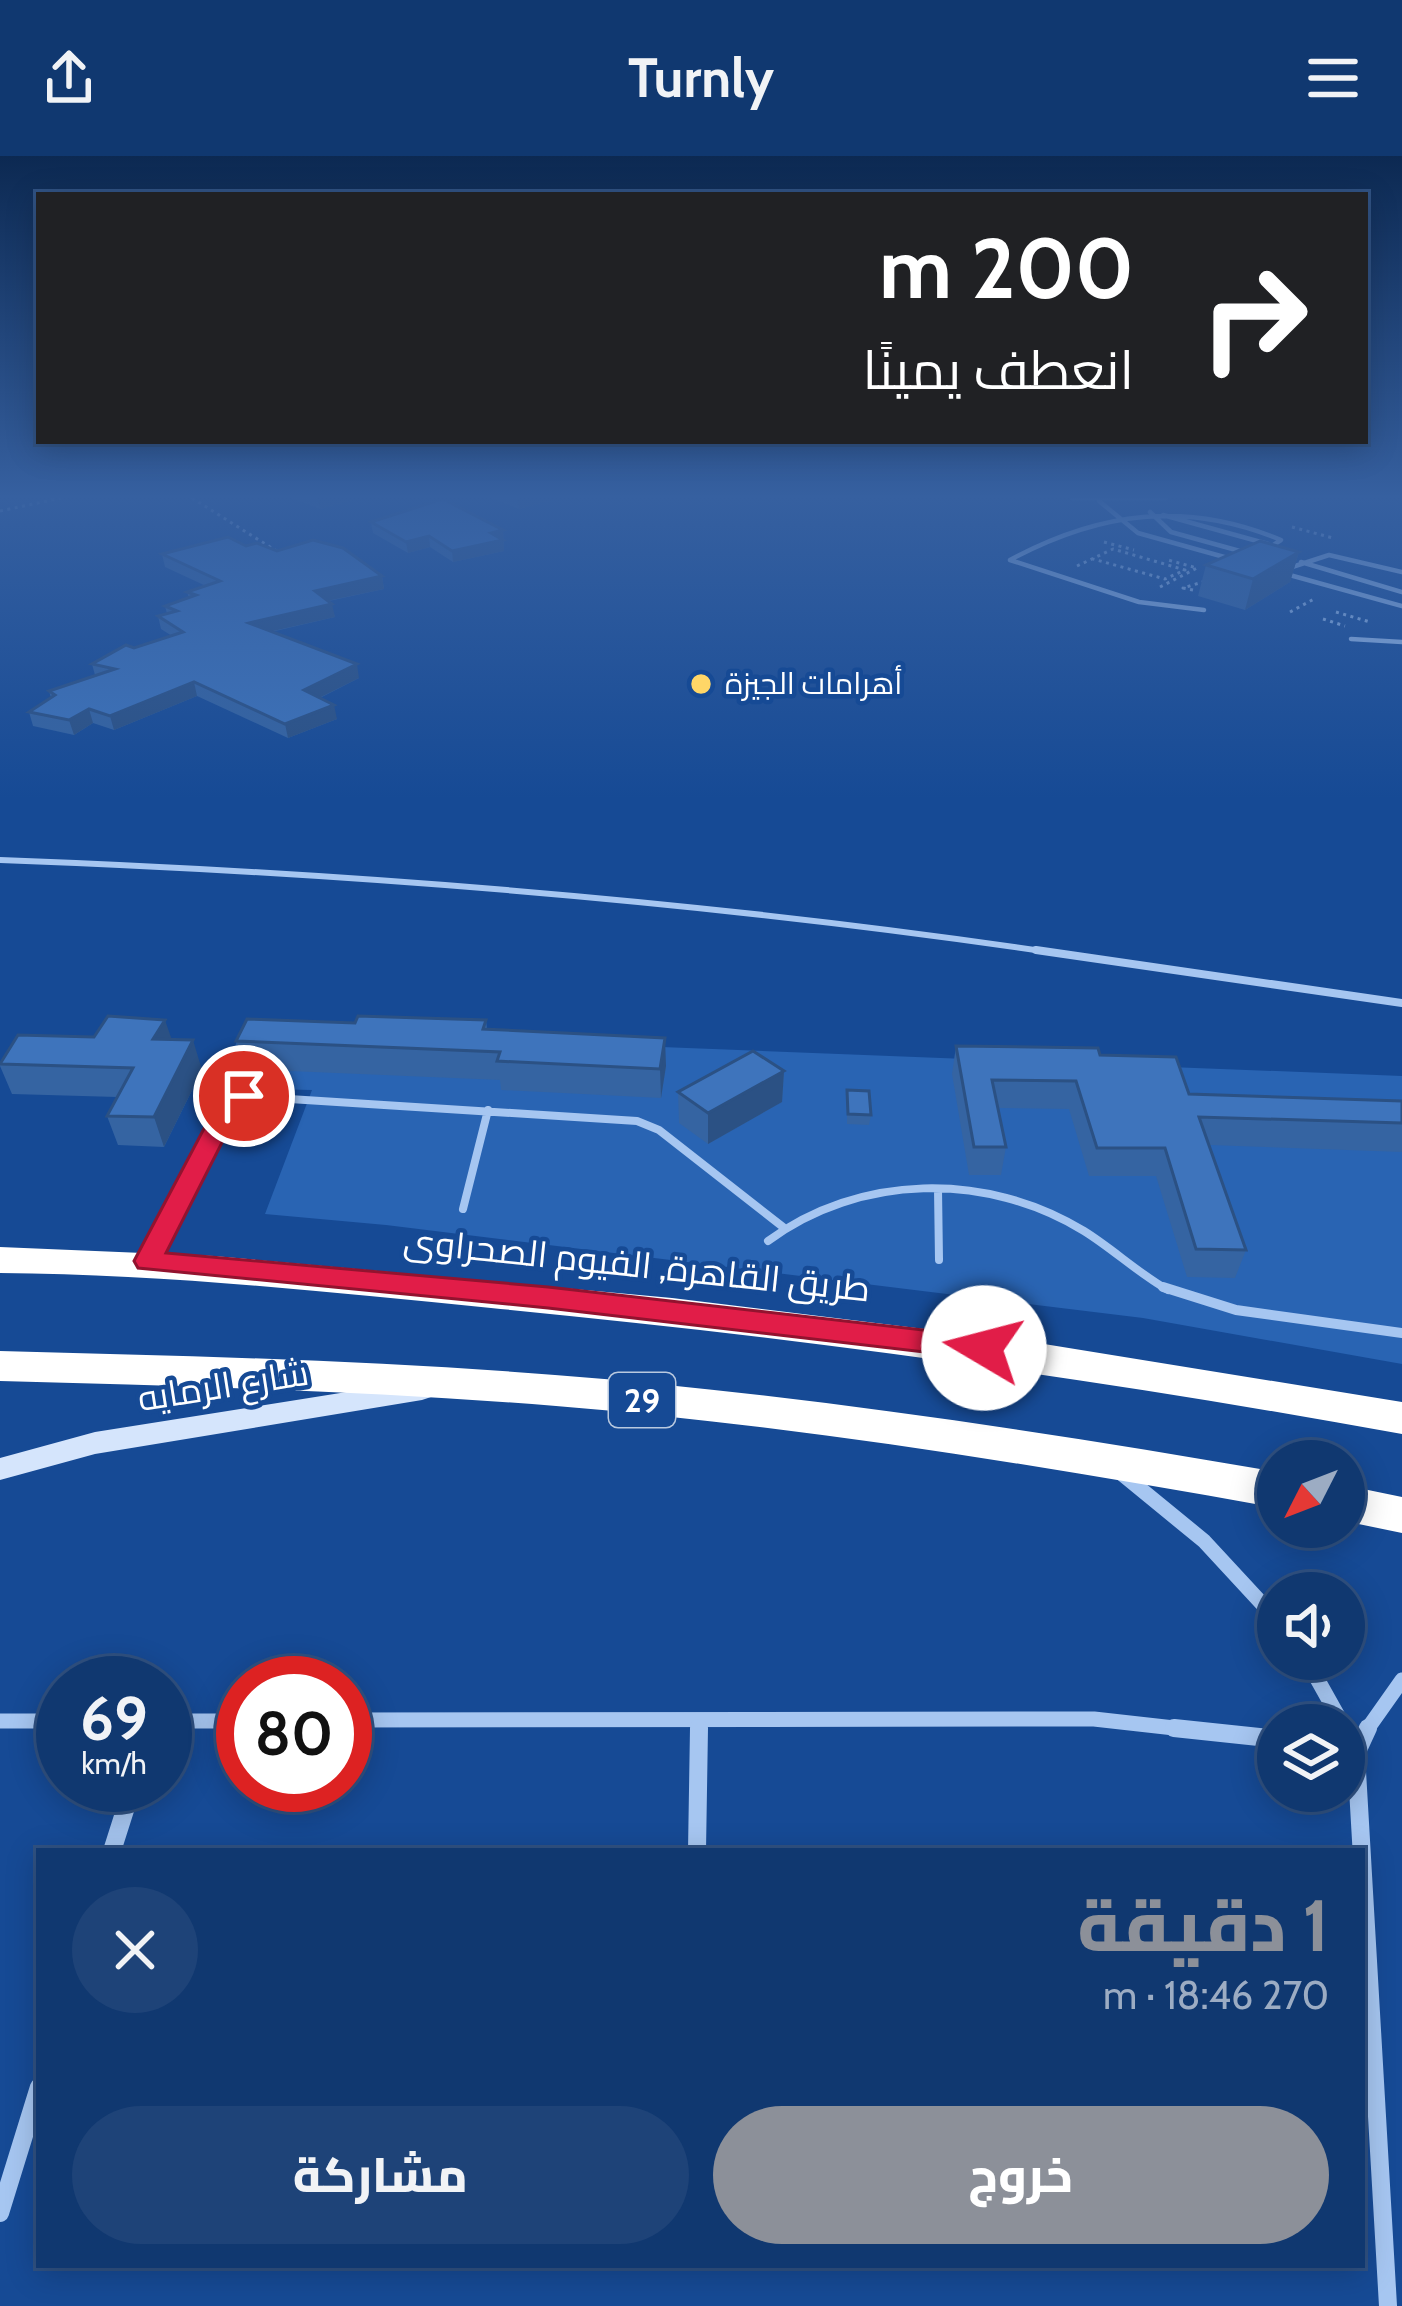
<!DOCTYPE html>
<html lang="ar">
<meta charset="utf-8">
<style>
:root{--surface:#103870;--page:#1e4378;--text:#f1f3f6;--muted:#9cacc3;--line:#305283;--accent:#8c9099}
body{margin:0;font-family:Cabin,Cairo,sans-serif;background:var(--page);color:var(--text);direction:rtl;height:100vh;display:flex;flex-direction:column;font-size:45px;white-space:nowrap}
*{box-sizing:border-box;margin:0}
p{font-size:39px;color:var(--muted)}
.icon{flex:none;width:66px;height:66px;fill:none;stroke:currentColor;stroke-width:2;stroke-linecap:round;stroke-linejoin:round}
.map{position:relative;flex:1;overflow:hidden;direction:ltr}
.side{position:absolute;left:36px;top:1692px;width:1329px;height:420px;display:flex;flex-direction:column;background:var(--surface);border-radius:0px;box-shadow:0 6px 30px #0003,0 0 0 3px var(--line);direction:rtl}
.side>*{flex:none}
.guide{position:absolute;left:36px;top:36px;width:1332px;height:252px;border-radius:0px;box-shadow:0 6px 30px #0003,0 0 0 3px var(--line);direction:rtl;background:#202124;color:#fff;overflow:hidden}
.needle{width:78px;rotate:228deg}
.fabs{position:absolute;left:1257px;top:1284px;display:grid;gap:24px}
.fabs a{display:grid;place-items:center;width:108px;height:108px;border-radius:50%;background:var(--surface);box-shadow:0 6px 30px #0003,0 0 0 3px var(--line);font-size:60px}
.speed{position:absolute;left:36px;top:1500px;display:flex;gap:24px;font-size:60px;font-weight:700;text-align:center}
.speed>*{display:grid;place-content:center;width:156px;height:156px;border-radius:50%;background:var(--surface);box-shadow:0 6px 30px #0003,0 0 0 3px var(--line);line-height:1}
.speed small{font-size:30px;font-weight:400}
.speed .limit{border:18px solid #d22;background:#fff;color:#111}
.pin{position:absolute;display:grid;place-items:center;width:102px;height:102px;color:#fff;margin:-51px;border:6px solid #fff;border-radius:50%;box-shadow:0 3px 12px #0007}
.me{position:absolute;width:132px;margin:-66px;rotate:278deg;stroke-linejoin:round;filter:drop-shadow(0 0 9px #0008)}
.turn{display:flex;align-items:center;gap:42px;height:252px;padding:0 36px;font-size:54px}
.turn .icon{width:156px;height:156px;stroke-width:2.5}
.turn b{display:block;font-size:84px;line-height:102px}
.round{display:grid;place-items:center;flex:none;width:126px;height:126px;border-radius:63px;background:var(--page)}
.summary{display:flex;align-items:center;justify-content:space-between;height:204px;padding:0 36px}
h1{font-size:72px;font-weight:800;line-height:90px;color:var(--accent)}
.action{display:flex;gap:24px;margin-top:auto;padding:24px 36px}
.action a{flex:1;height:138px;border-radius:72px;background:var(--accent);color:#fff;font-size:48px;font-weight:800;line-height:138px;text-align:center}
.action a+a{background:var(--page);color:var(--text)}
header{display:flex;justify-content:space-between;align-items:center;height:156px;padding:0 36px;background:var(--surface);font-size:54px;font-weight:800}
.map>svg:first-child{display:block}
.green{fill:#2964b3}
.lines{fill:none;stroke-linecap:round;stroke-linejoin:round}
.path{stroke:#a6c6f1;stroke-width:3;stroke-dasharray:3 4.5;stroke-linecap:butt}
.lane-far3{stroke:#a6c6f1;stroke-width:4.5}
.lane-far2{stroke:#a6c6f1;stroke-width:6}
.lane-far1{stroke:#a6c6f1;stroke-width:8}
.lane{stroke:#a6c6f1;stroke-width:10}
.street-far1{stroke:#a6c6f1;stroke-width:15}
.street{stroke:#a6c6f1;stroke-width:18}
.secondary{fill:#d5e5fc;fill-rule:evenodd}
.highway{fill:#fff;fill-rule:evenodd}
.wall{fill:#3564a2}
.shaded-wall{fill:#2b5184}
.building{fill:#3e74bc;stroke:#2b5184;stroke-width:3}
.route{fill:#e11d48;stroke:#92132f;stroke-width:3}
.poi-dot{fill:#ffd667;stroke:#164a95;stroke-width:4.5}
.labels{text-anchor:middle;stroke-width:9;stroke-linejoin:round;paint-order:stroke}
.far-poi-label{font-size:30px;fill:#fff;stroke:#164a95;text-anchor:start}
.shield{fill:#164a95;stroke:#b9c9df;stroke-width:3}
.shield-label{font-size:33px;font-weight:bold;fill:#fff}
.street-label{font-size:36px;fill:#fff;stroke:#164a95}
</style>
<header><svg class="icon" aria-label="menu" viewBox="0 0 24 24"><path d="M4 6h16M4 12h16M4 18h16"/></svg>Turnly<svg class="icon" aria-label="share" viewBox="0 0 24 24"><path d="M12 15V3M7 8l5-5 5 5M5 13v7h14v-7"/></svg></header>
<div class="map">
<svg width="1402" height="2150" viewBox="0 0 1402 2150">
<rect width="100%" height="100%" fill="#164a95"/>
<!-- green -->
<path class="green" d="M 238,882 L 505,885 L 1402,920 L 1402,1208 L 1143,1162 L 386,1069 L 265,1058 L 312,934 L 221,932 Z"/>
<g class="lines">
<!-- path -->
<path class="path" d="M 192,342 L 278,396
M 0,355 L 61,342
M 1292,371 L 1333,382
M 1104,386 L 1134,394
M 1077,410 L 1113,393 L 1185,414 L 1165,423 L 1093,403
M 1160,431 L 1197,412 L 1168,404
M 1193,434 L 1183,432 L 1206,425
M 1290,456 L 1314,443
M 1336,456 L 1370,466
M 1323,463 L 1345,470"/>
<!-- lane-far3 -->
<path class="lane-far3" d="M 1072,342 L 1166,342
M 1099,345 L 1138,377 L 1235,404
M 1150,356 L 1171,376 L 1247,397
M 1163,359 L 1268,388
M 1301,406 L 1402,436
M 1286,413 L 1329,399 L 1402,416
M 1286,418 L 1402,450
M 1204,454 L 1139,446 L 1010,404 C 1099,356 1186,344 1281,384 L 1267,393
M 1351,483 L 1402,486"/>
<!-- lane-far2 -->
<path class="lane-far2" d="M 0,704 C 353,717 706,745 1056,797"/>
<!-- lane-far1 -->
<path class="lane-far1" d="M 1036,794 L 1402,847
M 938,1033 L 939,1104
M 463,1053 L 488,954
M 768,1085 C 859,1018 986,1015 1084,1075 C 1113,1093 1138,1117 1168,1134
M 148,1104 L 231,946 L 244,940 L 637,965 L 659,974 L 783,1071"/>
<!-- lane -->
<path class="lane" d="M 1163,1131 L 1236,1154 L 1402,1177"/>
<!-- street-far1 -->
<path class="street-far1" d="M 1121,1317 L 1204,1385 L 1278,1465
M 1306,1503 L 1343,1569
M 345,1564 L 1094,1563 L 1201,1575
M 0,1565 L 63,1565
M 165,1565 L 243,1565
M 699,1575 L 699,1564
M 1366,1575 L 1402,1524"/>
<!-- street -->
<path class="street" d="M 1174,1572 L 1278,1583
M 1344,1572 L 1356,1598 L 1388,2150
M 1356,1598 L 1368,1572
M 112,1695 L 133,1629
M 697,1695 L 699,1572
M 0,2057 L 39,1931"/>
<!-- secondary -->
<path class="secondary" d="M 422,1224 L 431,1227 L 435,1234 L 431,1241 L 422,1244 L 95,1298 L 0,1324 L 0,1302 L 95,1276 Z"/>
<!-- highway -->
<path class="highway" d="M 0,1091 L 214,1100 L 672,1142 L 1038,1187 L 1402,1246 L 1402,1278 C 1100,1223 796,1181 491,1152 C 327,1136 164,1118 0,1117 Z
M 0,1195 C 185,1200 371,1204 555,1219 C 798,1238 1038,1275 1278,1316 L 1278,1352 C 1039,1309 798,1270 556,1250 C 371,1235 185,1230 0,1225 Z
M 1344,1329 L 1402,1341 L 1402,1377 L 1344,1365 Z"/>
</g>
<!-- wall -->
<path class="wall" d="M 292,342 L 361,342 L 320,353 Z
M 492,342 L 560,342 L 519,353 Z
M 371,366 L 503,374 L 504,395 L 453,406 L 430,391 L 408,397 L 373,377 Z
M 246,390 L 277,395 L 382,420 L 384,433 L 329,445 L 335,461 L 271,476 L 359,522 L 320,542 L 337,563 L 288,582 L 197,540 L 114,574 L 93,567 L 74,579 L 33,570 L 29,556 L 51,542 L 49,535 L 95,519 L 92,508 L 172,480 L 161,473 L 158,460 L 167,458 L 165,450 L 189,442 L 187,436 L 206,430 L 165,411 L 162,398 Z
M 1299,396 L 1290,426 L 1245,454 L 1198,440 L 1206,409 Z
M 486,864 L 487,873 L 666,910 L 661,942 L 501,934 L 500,924 L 244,913 L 236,885 L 355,867 Z
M 172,884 L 202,914 L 164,991 L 118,989 L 107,960 L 117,941 L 12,938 L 0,910 L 0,907 Z
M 956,890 L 1100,899 L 1189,938 L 1402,945 L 1402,996 L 1209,989 L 1246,1094 L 1235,1122 L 1187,1121 L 1156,1020 L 1089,1020 L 1069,953 L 998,952 L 1006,991 L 1001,1019 L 969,1019 L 952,918 Z
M 784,915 L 782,946 L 708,988 L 679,967 L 678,936 Z
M 847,934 L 871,959 L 869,969 L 847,968 Z"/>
<!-- shaded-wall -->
<path class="shaded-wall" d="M 318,342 L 361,342 L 320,353 Z
M 518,342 L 560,342 L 519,353 Z
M 503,374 L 504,395 L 453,406 L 452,395 L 491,377 Z
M 429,380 L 430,391 L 408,397 L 406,386 Z
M 1299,396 L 1290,426 L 1245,454 L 1253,423 Z
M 382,420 L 384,433 L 317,447 L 315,435 Z
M 332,448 L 335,461 L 251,480 L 249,467 Z
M 357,508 L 359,522 L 307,548 L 304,534 Z
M 194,526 L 197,540 L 114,574 L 110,560 Z
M 334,549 L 337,563 L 288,582 L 285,568 Z
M 89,553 L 93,567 L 74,579 L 69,564 Z
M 165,864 L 175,893 L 153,883 Z
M 665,882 L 666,910 L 661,942 L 660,913 Z
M 193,884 L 202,914 L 164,991 L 154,961 Z
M 784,915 L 782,946 L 708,988 L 708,957 Z"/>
<!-- building -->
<path class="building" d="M 443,343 L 503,374 L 491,377 L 503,384 L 452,395 L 429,380 L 406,386 L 371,366 Z
M 228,381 L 246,390 L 257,387 L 277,395 L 313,384 L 343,392 L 382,420 L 315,435 L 332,448 L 249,467 L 357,508 L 304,534 L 334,549 L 285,568 L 194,526 L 110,560 L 89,553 L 69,564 L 29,556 L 55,539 L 49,535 L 115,513 L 92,508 L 126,489 L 134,492 L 183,476 L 158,460 L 177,455 L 165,450 L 196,439 L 187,436 L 220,425 L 162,398 Z
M 1260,385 L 1299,396 L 1253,423 L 1206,409 Z
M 108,860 L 165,864 L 153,883 L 193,884 L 154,961 L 107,960 L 133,912 L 0,908 L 18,879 L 94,881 Z
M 358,860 L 486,864 L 483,873 L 665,882 L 660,913 L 497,905 L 500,896 L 236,885 L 247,863 L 355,867 Z
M 956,890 L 1098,892 L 1100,899 L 1176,901 L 1189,938 L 1402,945 L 1402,967 L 1199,961 L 1246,1094 L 1196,1093 L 1165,992 L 1097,992 L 1076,925 L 992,924 L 1006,991 L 974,991 Z
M 753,895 L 784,915 L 708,957 L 678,936 Z
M 847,934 L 869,935 L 871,959 L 848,958 Z"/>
<!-- sky -->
<linearGradient id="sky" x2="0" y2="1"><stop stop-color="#0c2952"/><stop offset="0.53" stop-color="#3660a0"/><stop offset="1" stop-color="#3660a0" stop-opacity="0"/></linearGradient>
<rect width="1402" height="643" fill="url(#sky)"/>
<!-- route -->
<path class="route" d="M 244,932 L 256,940 L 239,953 L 166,1097 L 548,1131 L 984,1181 L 995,1184 L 999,1192 L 995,1200 L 984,1203 L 548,1152 L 138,1112 L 134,1105 L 217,948 Z"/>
<!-- markers -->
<circle class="poi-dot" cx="701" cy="528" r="12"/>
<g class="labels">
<!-- far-poi labels -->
<g class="far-poi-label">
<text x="725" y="538">أهرامات الجيزة</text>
</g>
<!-- shield labels -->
<rect class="shield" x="609" y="1217" width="66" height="54" rx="9"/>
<g class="shield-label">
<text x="642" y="1256">29</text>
</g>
<!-- street labels -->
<g class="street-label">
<text transform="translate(637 1108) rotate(6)" y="13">طريق القاهرة, الفيوم الصحراوى</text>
<text transform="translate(223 1229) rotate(-9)" y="13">شارع الرمايه</text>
</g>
</g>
</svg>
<div class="fabs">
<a><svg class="needle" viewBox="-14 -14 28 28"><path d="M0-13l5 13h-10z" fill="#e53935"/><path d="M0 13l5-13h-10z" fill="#9cacc3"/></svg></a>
<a><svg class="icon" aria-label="sound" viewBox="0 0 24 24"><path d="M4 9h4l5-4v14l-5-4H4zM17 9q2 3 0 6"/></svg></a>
<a><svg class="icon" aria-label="layers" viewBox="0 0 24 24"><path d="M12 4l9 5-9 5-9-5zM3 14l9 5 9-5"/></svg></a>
</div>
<div class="speed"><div>69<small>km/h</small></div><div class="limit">80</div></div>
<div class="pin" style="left:244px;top:940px;background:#d93025"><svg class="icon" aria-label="arrive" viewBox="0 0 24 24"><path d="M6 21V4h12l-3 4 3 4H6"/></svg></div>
<svg class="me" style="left:984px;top:1192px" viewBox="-20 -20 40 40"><circle r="19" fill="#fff"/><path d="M0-13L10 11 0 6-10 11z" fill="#e11d48"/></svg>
<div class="guide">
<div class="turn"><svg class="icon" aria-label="right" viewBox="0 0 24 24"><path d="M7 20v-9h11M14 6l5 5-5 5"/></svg><div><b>200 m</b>انعطف يمينًا</div></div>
</div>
<section class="side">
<div class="summary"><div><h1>1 دقيقة</h1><p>270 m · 18:46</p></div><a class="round"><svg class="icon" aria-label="close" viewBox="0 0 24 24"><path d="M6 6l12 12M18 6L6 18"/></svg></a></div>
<div class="action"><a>خروج</a><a>مشاركة</a></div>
</section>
</div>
